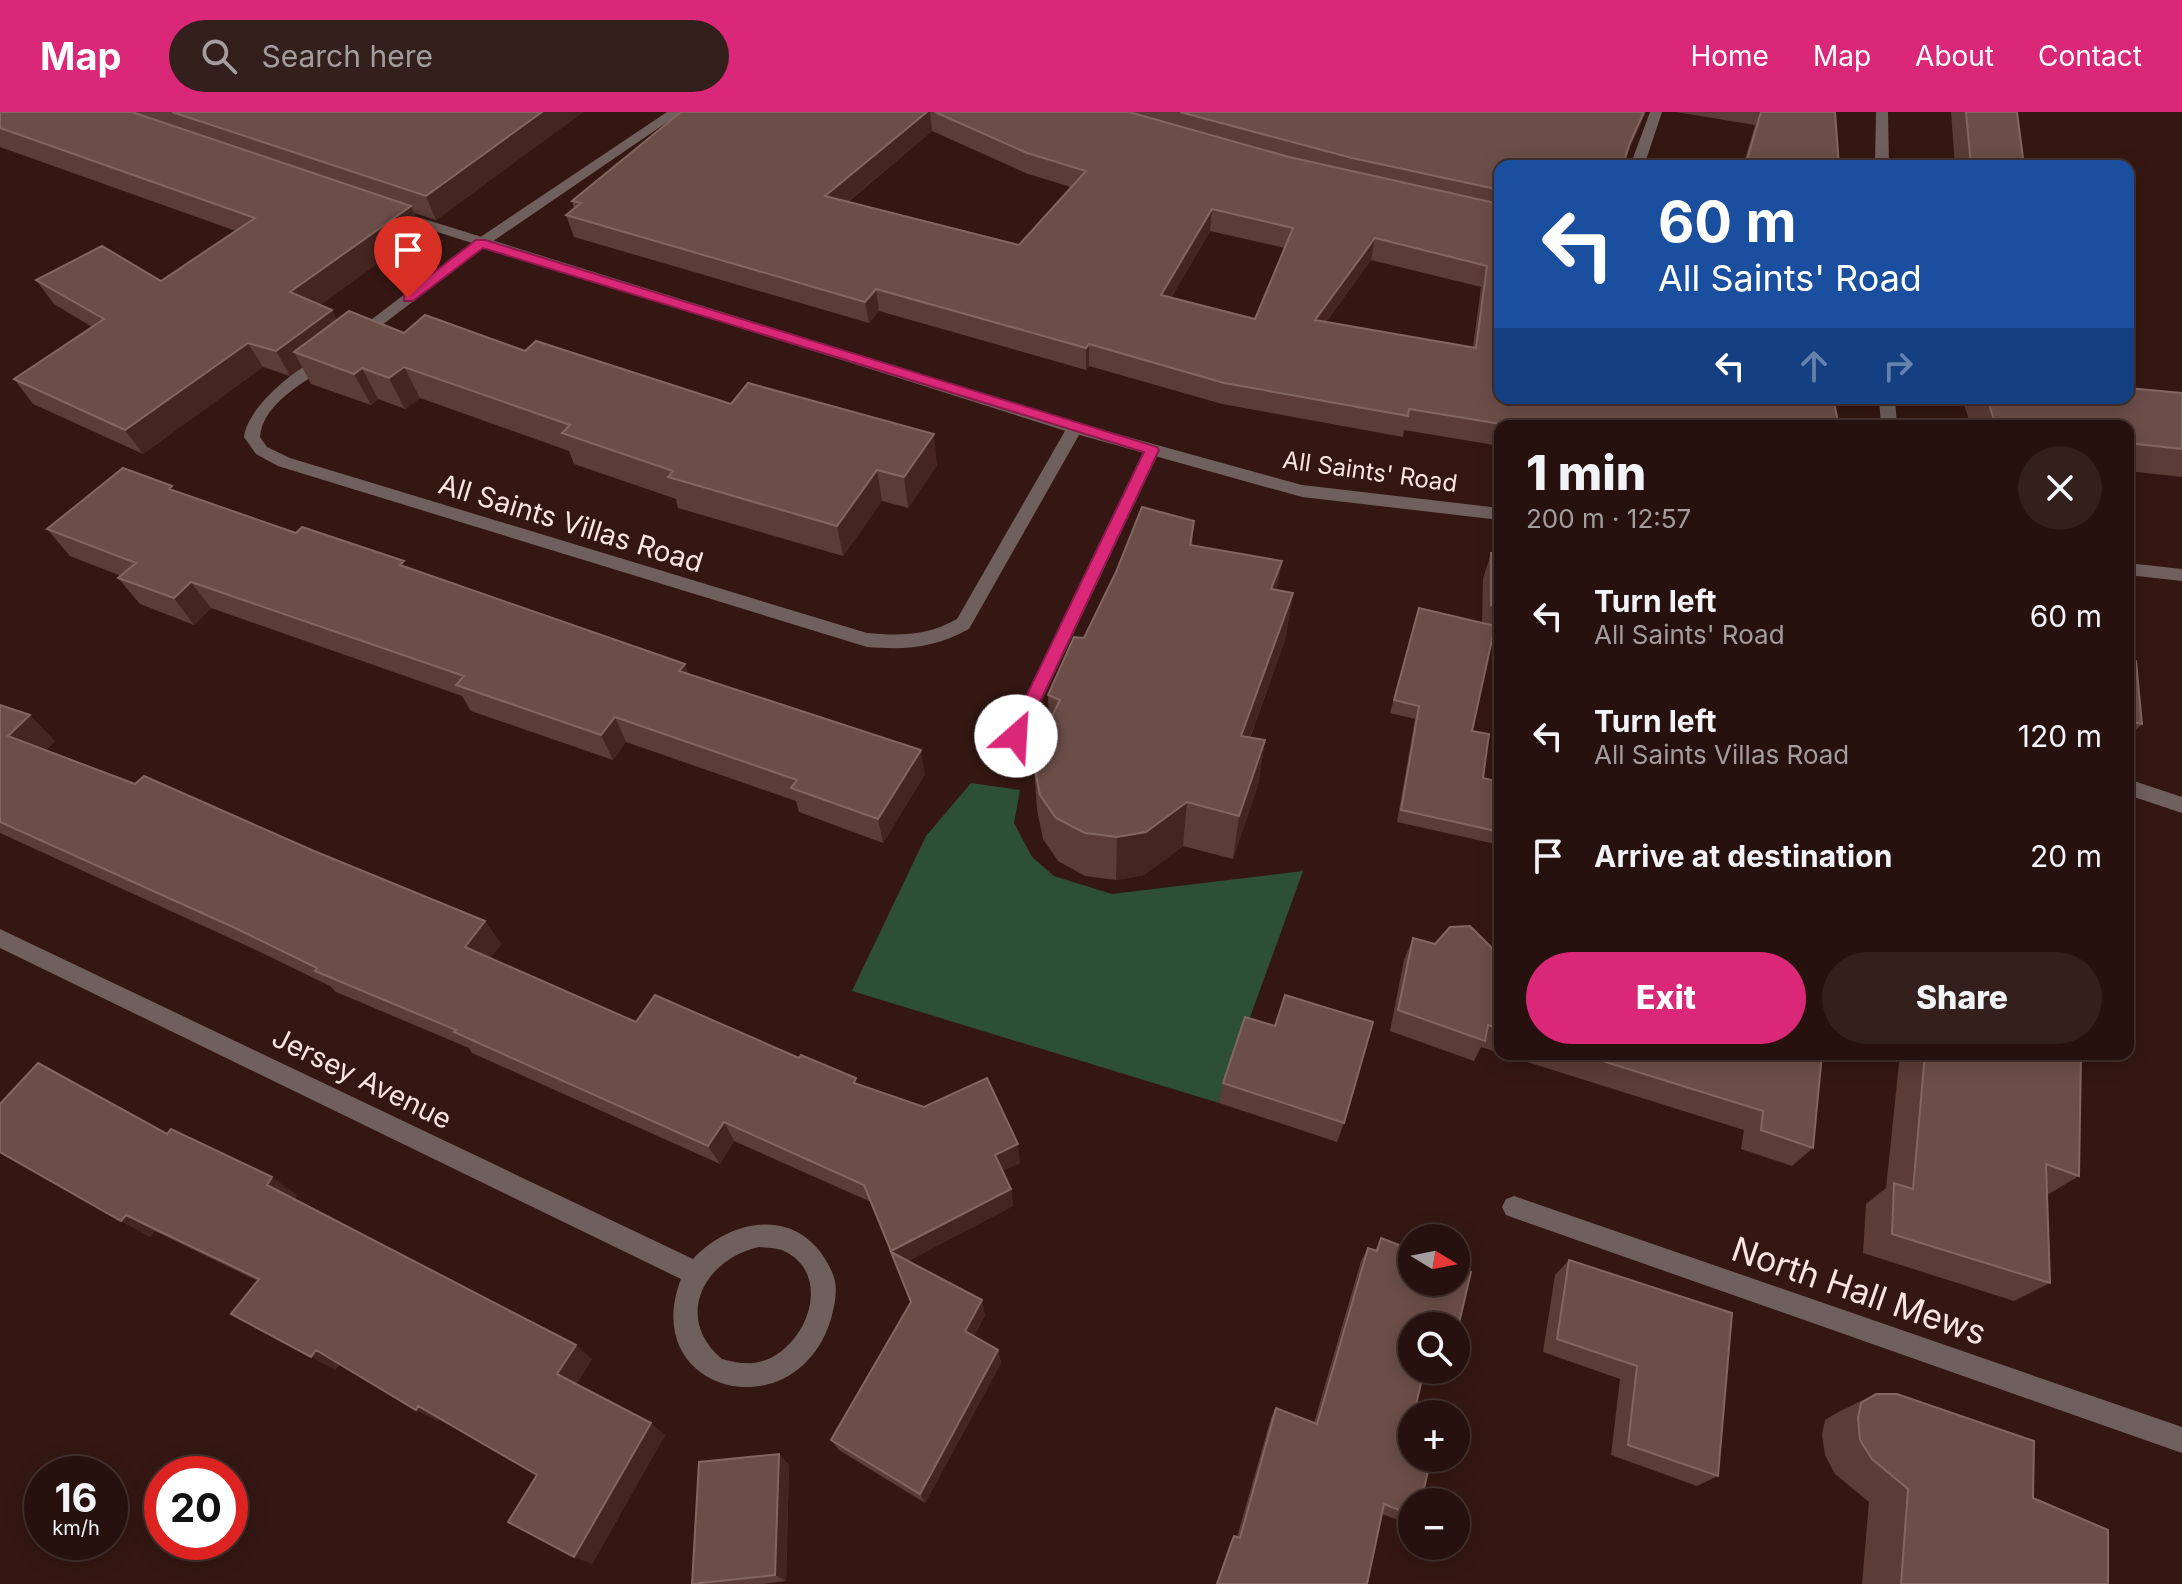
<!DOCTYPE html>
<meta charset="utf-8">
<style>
:root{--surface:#27110e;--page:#331f1c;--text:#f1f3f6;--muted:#a49d9e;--line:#43312e;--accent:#db2777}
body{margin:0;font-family:Inter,sans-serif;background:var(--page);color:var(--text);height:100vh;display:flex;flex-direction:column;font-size:30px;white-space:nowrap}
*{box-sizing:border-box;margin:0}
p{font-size:26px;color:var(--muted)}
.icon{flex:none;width:44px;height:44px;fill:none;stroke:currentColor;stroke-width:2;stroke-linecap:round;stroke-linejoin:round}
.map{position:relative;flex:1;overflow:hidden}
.sheet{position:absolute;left:1494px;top:308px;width:640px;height:640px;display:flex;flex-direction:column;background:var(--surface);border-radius:16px;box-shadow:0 4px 20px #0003,0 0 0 2px var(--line)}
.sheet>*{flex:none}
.guide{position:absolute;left:1494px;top:48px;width:640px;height:244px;border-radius:16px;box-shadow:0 4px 20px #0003,0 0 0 2px var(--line);background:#1a4fa0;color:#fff;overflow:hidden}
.needle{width:52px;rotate:100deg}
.controls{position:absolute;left:1398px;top:1112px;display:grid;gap:16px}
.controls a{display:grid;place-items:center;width:72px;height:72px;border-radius:50%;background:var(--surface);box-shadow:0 4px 20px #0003,0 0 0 2px var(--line);font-size:40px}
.speed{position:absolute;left:24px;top:1344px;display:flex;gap:16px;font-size:40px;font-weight:700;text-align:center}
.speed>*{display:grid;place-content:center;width:104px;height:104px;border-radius:50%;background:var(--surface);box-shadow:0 4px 20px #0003,0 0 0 2px var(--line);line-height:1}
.speed small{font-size:20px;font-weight:400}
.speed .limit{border:12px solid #d22;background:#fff;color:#111}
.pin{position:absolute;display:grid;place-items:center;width:68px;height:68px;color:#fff;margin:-82px -34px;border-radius:50% 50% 50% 0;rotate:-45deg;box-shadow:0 0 8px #0007}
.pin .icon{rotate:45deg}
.me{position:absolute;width:88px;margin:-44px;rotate:26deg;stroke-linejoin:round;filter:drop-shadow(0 0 6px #0008)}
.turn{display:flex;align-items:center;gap:28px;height:168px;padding:0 32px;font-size:36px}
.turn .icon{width:104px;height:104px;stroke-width:2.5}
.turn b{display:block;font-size:56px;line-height:68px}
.lanes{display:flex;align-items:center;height:76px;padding:0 32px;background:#0003;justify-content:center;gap:40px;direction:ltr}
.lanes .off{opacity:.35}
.round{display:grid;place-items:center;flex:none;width:84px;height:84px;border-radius:42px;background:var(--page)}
.headline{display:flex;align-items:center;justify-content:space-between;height:136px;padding:0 32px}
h1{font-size:48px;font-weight:800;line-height:60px}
.action{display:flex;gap:16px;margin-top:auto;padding:16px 32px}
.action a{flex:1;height:92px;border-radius:48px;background:var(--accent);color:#fff;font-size:32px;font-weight:800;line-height:92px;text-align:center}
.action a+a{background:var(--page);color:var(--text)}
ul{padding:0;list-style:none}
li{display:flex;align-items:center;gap:24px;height:120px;padding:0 32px}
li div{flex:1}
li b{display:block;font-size:30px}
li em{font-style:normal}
header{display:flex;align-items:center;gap:48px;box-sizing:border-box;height:112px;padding:0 40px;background:var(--accent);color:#fff}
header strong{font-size:38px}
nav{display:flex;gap:44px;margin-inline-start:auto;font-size:28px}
.search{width:560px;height:72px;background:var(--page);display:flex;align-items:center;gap:20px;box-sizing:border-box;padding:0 28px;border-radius:44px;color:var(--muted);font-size:30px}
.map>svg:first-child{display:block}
.green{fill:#2c4f36}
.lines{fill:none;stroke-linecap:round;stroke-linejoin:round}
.service{fill:#70605d;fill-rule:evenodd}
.minor{fill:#70605d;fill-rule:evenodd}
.tertiary{fill:#70605d;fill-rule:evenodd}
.wall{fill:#5b3c37;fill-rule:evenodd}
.shaded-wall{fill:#442520}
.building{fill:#6c4e49;stroke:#836661;stroke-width:2;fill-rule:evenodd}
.route{fill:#db2777;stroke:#8e194d;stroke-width:2}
.labels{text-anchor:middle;stroke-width:6;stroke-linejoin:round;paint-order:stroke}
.far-street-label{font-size:24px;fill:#fbe5e2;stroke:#341712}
.street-label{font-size:28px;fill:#fbe5e2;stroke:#341712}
.near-street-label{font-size:34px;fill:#fbe5e2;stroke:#341712}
</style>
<header>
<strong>Map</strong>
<div class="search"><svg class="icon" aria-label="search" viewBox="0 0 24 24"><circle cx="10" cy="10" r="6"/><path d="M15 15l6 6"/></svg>Search here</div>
<nav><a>Home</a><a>Map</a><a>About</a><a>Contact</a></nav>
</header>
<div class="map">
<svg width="2182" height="1472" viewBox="0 0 2182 1472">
<rect width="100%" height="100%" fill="#341712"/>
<!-- green -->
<path class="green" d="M 971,671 L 1020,678 L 1014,711 L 1032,745 L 1054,764 L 1112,782 L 1303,759 L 1219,991 L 852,879 L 926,724 Z"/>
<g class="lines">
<!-- service -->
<path class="service" d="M 1152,333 L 1160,338 L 1025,624 L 1023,629 L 1009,629 L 1007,624 L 1144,338 Z"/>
<!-- minor -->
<path class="minor" d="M 667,0 L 682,0 L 486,134 L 361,229 L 351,229 L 351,223 L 476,128 Z
M 1650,0 L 1662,0 L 1644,54 L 1630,54 Z
M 1876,0 L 1888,0 L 1889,54 L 1875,54 Z
M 327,243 L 332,245 L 332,251 C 306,270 263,290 260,325 L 267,335 L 290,346 L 867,521 C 900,524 927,524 957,507 L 1069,312 L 1075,311 L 1083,316 L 969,517 C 934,536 906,538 867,535 L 278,354 L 256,342 L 244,325 C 247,295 299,252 327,243 Z
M 1879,286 L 1895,286 L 1897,314 L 1881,314 Z
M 2128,667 L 2182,685 L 2182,701 L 2128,683 Z
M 0,817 L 693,1147 C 736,1102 804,1096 832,1160 C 839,1175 835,1192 831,1207 C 796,1321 637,1281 681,1167 L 0,836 ZM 759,1135 C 767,1136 777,1136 784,1139 C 835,1163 806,1239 759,1250 C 748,1253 733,1250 722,1247 C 673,1206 704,1147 759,1135 Z
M 1514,1084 L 2182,1315 L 2182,1341 L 1514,1106 L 1506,1103 L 1502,1095 L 1506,1087 Z"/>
<!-- tertiary -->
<path class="tertiary" d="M 395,98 L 1081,312 L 1302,373 L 1500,396 L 1500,408 L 1302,385 L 1069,320 L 390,105 L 390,99 Z
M 2128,451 L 2182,457 L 2182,469 L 2128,463 Z"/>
</g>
<!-- wall -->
<path class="wall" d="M 0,0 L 583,0 L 436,108 L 414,101 L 422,119 L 320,193 L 337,208 L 404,221 L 525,239 L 731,292 L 937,353 L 908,396 L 882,389 L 843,444 L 678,396 L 676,387 L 574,352 L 569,339 L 420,286 L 405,297 L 378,287 L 371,293 L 311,272 L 302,255 L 290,264 L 263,255 L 143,342 L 33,292 L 14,267 L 92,215 L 54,192 L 36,168 L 161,169 L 236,119 L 0,35 Z
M 681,0 L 1646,0 L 1625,47 L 1500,54 L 1500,286 L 1839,314 L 1500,314 L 1500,334 L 1404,318 L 1403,325 L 1222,292 L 1089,254 L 1086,258 L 879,199 L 869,211 L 574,125 L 566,103 L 574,97 L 572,89 ZM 932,19 L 1028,62 L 1071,75 L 1019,133 L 848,90 ZM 1210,119 L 1285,136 L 1255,207 L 1171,186 ZM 1371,148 L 1481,175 L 1473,235 L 1326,210 Z
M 1676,0 L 1835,0 L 1839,54 L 1743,54 L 1755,13 Z
M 1951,0 L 2017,0 L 2024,54 L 1955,54 Z
M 2182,281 L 2182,365 L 2128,359 L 2128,314 L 1971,314 L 1962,286 L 2128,286 Z
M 176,379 L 296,421 L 408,456 L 685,552 L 688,562 L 925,662 L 883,731 L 799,700 L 796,689 L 626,630 L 613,648 L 471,599 L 462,584 L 211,496 L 194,513 L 140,492 L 118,466 L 121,464 L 70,444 L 47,417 Z
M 1194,409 L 1192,433 L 1277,478 L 1293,481 L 1285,528 L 1250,626 L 1265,628 L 1258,673 L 1233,747 L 1183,734 L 1144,763 L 1116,768 L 1085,764 L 1058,749 L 1043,727 L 1037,698 L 1034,653 L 1049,611 L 1048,583 L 1084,526 Z
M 1491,441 L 1500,442 L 1500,521 L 1494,521 L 1472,619 L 1483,666 L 1500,670 L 1500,733 L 1397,710 L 1415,607 L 1390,601 L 1419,496 L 1482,511 L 1483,467 Z
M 2128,547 L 2142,612 L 2129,625 L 2128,625 Z
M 0,593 L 55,629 L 46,638 L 314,739 L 485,809 L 501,832 L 490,846 L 636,910 L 858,972 L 1020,1051 L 1002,1059 L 1011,1077 L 1013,1094 L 908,1149 L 985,1203 L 974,1224 L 998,1238 L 1001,1251 L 925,1391 L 839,1338 L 831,1328 L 911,1190 L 871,1090 L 734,1029 L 720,1052 L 472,941 L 469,936 L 336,880 L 330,874 L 256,838 L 0,721 Z
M 1413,826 L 1435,832 L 1500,840 L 1500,941 L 1481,935 L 1474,949 L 1390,919 L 1404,848 Z
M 1502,942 L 1822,942 L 1813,1036 L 1792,1054 L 1741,1037 L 1744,1018 Z
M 1900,942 L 2081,942 L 2079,1064 L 2047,1083 L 2050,1171 L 2014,1189 L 1863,1141 L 1866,1092 L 1886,1076 Z
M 1223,971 L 1344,1011 L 1337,1030 L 1219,991 Z
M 167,1022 L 297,1083 L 294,1087 L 592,1247 L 576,1272 L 665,1323 L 592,1452 L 537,1363 L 440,1307 L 438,1309 L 416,1298 L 340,1252 L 335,1258 L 258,1169 L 155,1119 L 150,1125 L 0,1041 Z
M 1381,1126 L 1412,1258 L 1445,1258 L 1439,1265 L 1424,1260 L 1406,1332 L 1412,1390 L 1412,1409 L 1409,1412 L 1382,1402 L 1367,1472 L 1216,1472 L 1230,1431 L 1234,1424 L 1237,1425 L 1271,1306 L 1276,1296 L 1314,1311 L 1361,1149 L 1368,1136 L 1375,1138 Z
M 1569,1148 L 1718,1364 L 1697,1374 L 1611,1343 L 1620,1267 L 1543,1240 L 1555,1163 Z
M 1876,1282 L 2033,1386 L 2108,1472 L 1862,1472 L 1869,1390 L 1835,1362 L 1825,1343 L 1822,1323 L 1825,1308 L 1840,1299 Z
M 779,1342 L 789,1353 L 786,1469 L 763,1472 L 692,1472 Z"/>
<!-- shaded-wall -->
<path class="shaded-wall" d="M 542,0 L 583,0 L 436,108 L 426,84 Z
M 927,0 L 930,0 L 932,19 L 829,105 L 825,84 Z
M 1644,0 L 1646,0 L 1622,54 L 1629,33 Z
M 411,94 L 422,119 L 304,205 L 290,180 Z
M 1212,97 L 1210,119 L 1160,205 L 1161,183 Z
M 1375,126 L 1371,148 L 1311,230 L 1315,208 Z
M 876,177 L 879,199 L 869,211 L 865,190 Z
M 332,198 L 345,223 L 294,240 L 302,255 L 290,264 L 276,239 Z
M 248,231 L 263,255 L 143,342 L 125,318 Z
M 1089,232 L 1089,254 L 1086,258 L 1086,236 Z
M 404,255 L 420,286 L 405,297 L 389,266 Z
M 362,256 L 378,287 L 371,293 L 354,262 Z
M 934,322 L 937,353 L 908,396 L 904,365 Z
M 877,358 L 882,389 L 843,444 L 837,414 Z
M 1282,449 L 1274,497 L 1271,477 Z
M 191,470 L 211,496 L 194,513 L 174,486 Z
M 1293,481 L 1285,528 L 1234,669 L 1241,624 Z
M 685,552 L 694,577 L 679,559 Z
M 30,603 L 55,629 L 34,649 L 8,624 Z
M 615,605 L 626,630 L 613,648 L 601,623 Z
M 1265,628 L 1258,673 L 1233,747 L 1239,704 Z
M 921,638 L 925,662 L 883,731 L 878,707 Z
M 1187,690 L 1183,734 L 1144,763 L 1116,768 L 1117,725 Z
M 485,809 L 501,832 L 482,857 L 465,835 Z
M 724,1010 L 734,1029 L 720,1052 L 708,1034 Z
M 1018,1032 L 1020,1051 L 998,1061 L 995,1043 Z
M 272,1065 L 297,1083 L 291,1090 L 267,1073 Z
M 1011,1077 L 1013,1094 L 897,1155 L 891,1139 Z
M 126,1103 L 155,1119 L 150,1125 L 121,1109 Z
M 982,1188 L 985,1203 L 969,1233 L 965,1219 Z
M 576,1233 L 592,1247 L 574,1274 L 557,1262 Z
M 316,1238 L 340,1251 L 335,1258 L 311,1245 Z
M 998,1238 L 1001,1251 L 925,1391 L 920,1382 Z
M 418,1294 L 440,1306 L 438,1309 L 416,1298 Z
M 651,1311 L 665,1323 L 592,1452 L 574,1445 Z
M 779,1342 L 789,1353 L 786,1469 L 775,1463 Z"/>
<!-- building -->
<path class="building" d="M 0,0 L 132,0 L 411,94 L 290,180 L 332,198 L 276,239 L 248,231 L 125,318 L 14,267 L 104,207 L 36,168 L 102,134 L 161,169 L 255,106 L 0,16 Z
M 172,0 L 542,0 L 426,84 Z
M 681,0 L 927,0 L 825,84 L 1019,133 L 1086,59 L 1027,41 L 935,0 L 1129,0 L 1289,45 L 1500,92 L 1500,286 L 1833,286 L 1839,314 L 1513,314 L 1409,297 L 1408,304 L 1224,271 L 1089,232 L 1086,236 L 876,177 L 865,190 L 566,103 L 581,91 L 572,89 ZM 1212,97 L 1293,116 L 1255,207 L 1161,183 ZM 1375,126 L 1487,154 L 1476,236 L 1315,208 Z
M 1180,0 L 1644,0 L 1629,33 L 1623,54 L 1500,54 L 1500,78 L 1352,46 Z
M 1761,0 L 1835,0 L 1839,54 L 1745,54 Z
M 1966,0 L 2017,0 L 2024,54 L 1971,54 Z
M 349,199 L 404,221 L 425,203 L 525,239 L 536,229 L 731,292 L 748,271 L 934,322 L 904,365 L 877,358 L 837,414 L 668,365 L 673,359 L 562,321 L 570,313 L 404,255 L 389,266 L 362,256 L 354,262 L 294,240 Z
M 2128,276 L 2182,281 L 2182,337 L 2128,331 L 2128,314 L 1996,314 L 1987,286 L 2128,286 Z
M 123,356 L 172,374 L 169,377 L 296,421 L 302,415 L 404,449 L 400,453 L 685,552 L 679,559 L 921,638 L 878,707 L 791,676 L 797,668 L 615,605 L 601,623 L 456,573 L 464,564 L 191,470 L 174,486 L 118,466 L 136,451 L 47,417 Z
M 1142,395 L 1194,409 L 1190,433 L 1282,449 L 1271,477 L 1293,481 L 1241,624 L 1265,628 L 1239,704 L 1187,690 L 1146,720 L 1117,725 L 1085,721 L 1056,706 L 1040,683 L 1034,653 L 1040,629 L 1060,588 L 1048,583 L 1074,525 L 1084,526 L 1116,460 Z
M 1491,441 L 1500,442 L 1500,494 L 1491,493 Z
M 1419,496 L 1495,514 L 1472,619 L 1489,622 L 1483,666 L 1500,670 L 1500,720 L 1401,698 L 1419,594 L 1394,588 Z
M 2128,547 L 2136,549 L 2142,612 L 2128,609 Z
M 0,593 L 30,603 L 8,624 L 135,672 L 144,664 L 314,739 L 485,809 L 465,835 L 636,910 L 655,883 L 799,946 L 801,943 L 856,966 L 854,971 L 924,995 L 987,966 L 1018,1032 L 995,1043 L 1011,1077 L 891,1139 L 864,1073 L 724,1010 L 708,1034 L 454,920 L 456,918 L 315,859 L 317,856 L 233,815 L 0,710 Z
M 1470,814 L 1494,838 L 1500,840 L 1500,917 L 1488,913 L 1485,929 L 1398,898 L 1413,826 L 1435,832 L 1450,815 Z
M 1285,883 L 1373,910 L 1344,1011 L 1223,971 L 1245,905 L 1275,914 Z
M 1580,942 L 1822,942 L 1813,1036 L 1761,1018 L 1763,999 Z
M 1925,942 L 2081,942 L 2079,1064 L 2046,1052 L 2050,1171 L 1892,1122 L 1894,1071 L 1913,1077 Z
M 38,951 L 167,1022 L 171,1017 L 272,1065 L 267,1073 L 576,1233 L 557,1262 L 651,1311 L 574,1445 L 508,1410 L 537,1363 L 418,1294 L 416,1298 L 316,1238 L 311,1245 L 231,1202 L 259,1167 L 126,1103 L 121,1109 L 0,1040 L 0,992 Z
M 1381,1126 L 1412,1138 L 1412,1170 L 1456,1170 L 1456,1155 L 1471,1160 L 1456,1224 L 1456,1214 L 1412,1214 L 1412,1258 L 1424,1258 L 1414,1302 L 1412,1302 L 1412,1309 L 1406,1332 L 1412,1334 L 1412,1346 L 1431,1346 L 1421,1390 L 1412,1390 L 1412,1403 L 1384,1392 L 1367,1472 L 1217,1472 L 1234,1424 L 1240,1426 L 1276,1296 L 1317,1312 L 1368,1136 L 1377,1139 Z
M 891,1140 L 982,1188 L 965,1219 L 998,1238 L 920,1382 L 831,1328 L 911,1190 Z
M 1569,1148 L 1732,1201 L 1718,1364 L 1628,1333 L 1637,1254 L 1557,1227 Z
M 1876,1282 L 1897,1282 L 2034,1329 L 2033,1386 L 2108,1418 L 2108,1472 L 1901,1472 L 1908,1377 L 1872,1347 L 1860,1328 L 1858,1306 L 1861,1291 Z
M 779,1342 L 775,1463 L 692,1472 L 699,1350 Z"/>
<!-- route -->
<path class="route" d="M 476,128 L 485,128 L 1157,335 L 1159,338 L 1022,628 L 1010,628 L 1007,624 L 1144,340 L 483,136 L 413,189 L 404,189 L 404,183 Z"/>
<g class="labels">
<!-- far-street labels -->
<g class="far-street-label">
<text transform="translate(1370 360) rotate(8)" y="8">All Saints' Road</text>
</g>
<!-- street labels -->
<g class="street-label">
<text transform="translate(571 411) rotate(17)" y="10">All Saints Villas Road</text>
<text transform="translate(362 966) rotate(26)" y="10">Jersey Avenue</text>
</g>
<!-- near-street labels -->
<g class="near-street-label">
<text transform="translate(1859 1179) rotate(19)" y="12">North Hall Mews</text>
</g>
</g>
</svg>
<div class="controls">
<a><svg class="needle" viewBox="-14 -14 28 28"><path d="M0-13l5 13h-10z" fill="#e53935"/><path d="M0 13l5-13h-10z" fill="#a49d9e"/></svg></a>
<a><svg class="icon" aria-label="search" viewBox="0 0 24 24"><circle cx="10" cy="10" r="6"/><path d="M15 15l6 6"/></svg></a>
<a>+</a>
<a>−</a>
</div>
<div class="speed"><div>16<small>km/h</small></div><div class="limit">20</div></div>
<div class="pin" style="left:408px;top:186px;background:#d93025"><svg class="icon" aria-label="arrive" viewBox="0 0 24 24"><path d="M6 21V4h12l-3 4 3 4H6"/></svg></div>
<svg class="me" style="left:1016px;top:624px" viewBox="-20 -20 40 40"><circle r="19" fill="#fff"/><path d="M0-13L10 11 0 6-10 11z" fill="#db2777"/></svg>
<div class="guide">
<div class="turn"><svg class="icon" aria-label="left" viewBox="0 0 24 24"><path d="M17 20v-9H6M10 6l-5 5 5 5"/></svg><div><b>60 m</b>All Saints' Road</div></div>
<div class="lanes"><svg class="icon" aria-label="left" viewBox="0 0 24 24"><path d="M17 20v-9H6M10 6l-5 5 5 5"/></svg><svg class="icon off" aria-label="ahead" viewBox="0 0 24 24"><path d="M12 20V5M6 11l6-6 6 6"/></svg><svg class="icon off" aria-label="right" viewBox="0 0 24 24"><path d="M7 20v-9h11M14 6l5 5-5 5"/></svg></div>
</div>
<section class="sheet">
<div class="headline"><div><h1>1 min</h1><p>200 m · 12:57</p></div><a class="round"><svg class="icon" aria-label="close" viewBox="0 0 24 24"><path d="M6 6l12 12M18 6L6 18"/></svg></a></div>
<ul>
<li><svg class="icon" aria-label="left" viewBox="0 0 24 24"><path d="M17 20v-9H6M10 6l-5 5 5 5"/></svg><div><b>Turn left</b><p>All Saints' Road</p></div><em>60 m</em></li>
<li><svg class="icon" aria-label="left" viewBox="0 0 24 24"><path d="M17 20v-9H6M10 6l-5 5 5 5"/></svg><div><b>Turn left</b><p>All Saints Villas Road</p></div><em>120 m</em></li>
<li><svg class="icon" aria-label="arrive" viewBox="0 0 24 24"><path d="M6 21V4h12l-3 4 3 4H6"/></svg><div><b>Arrive at destination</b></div><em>20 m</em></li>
</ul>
<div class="action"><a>Exit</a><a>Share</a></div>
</section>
</div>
